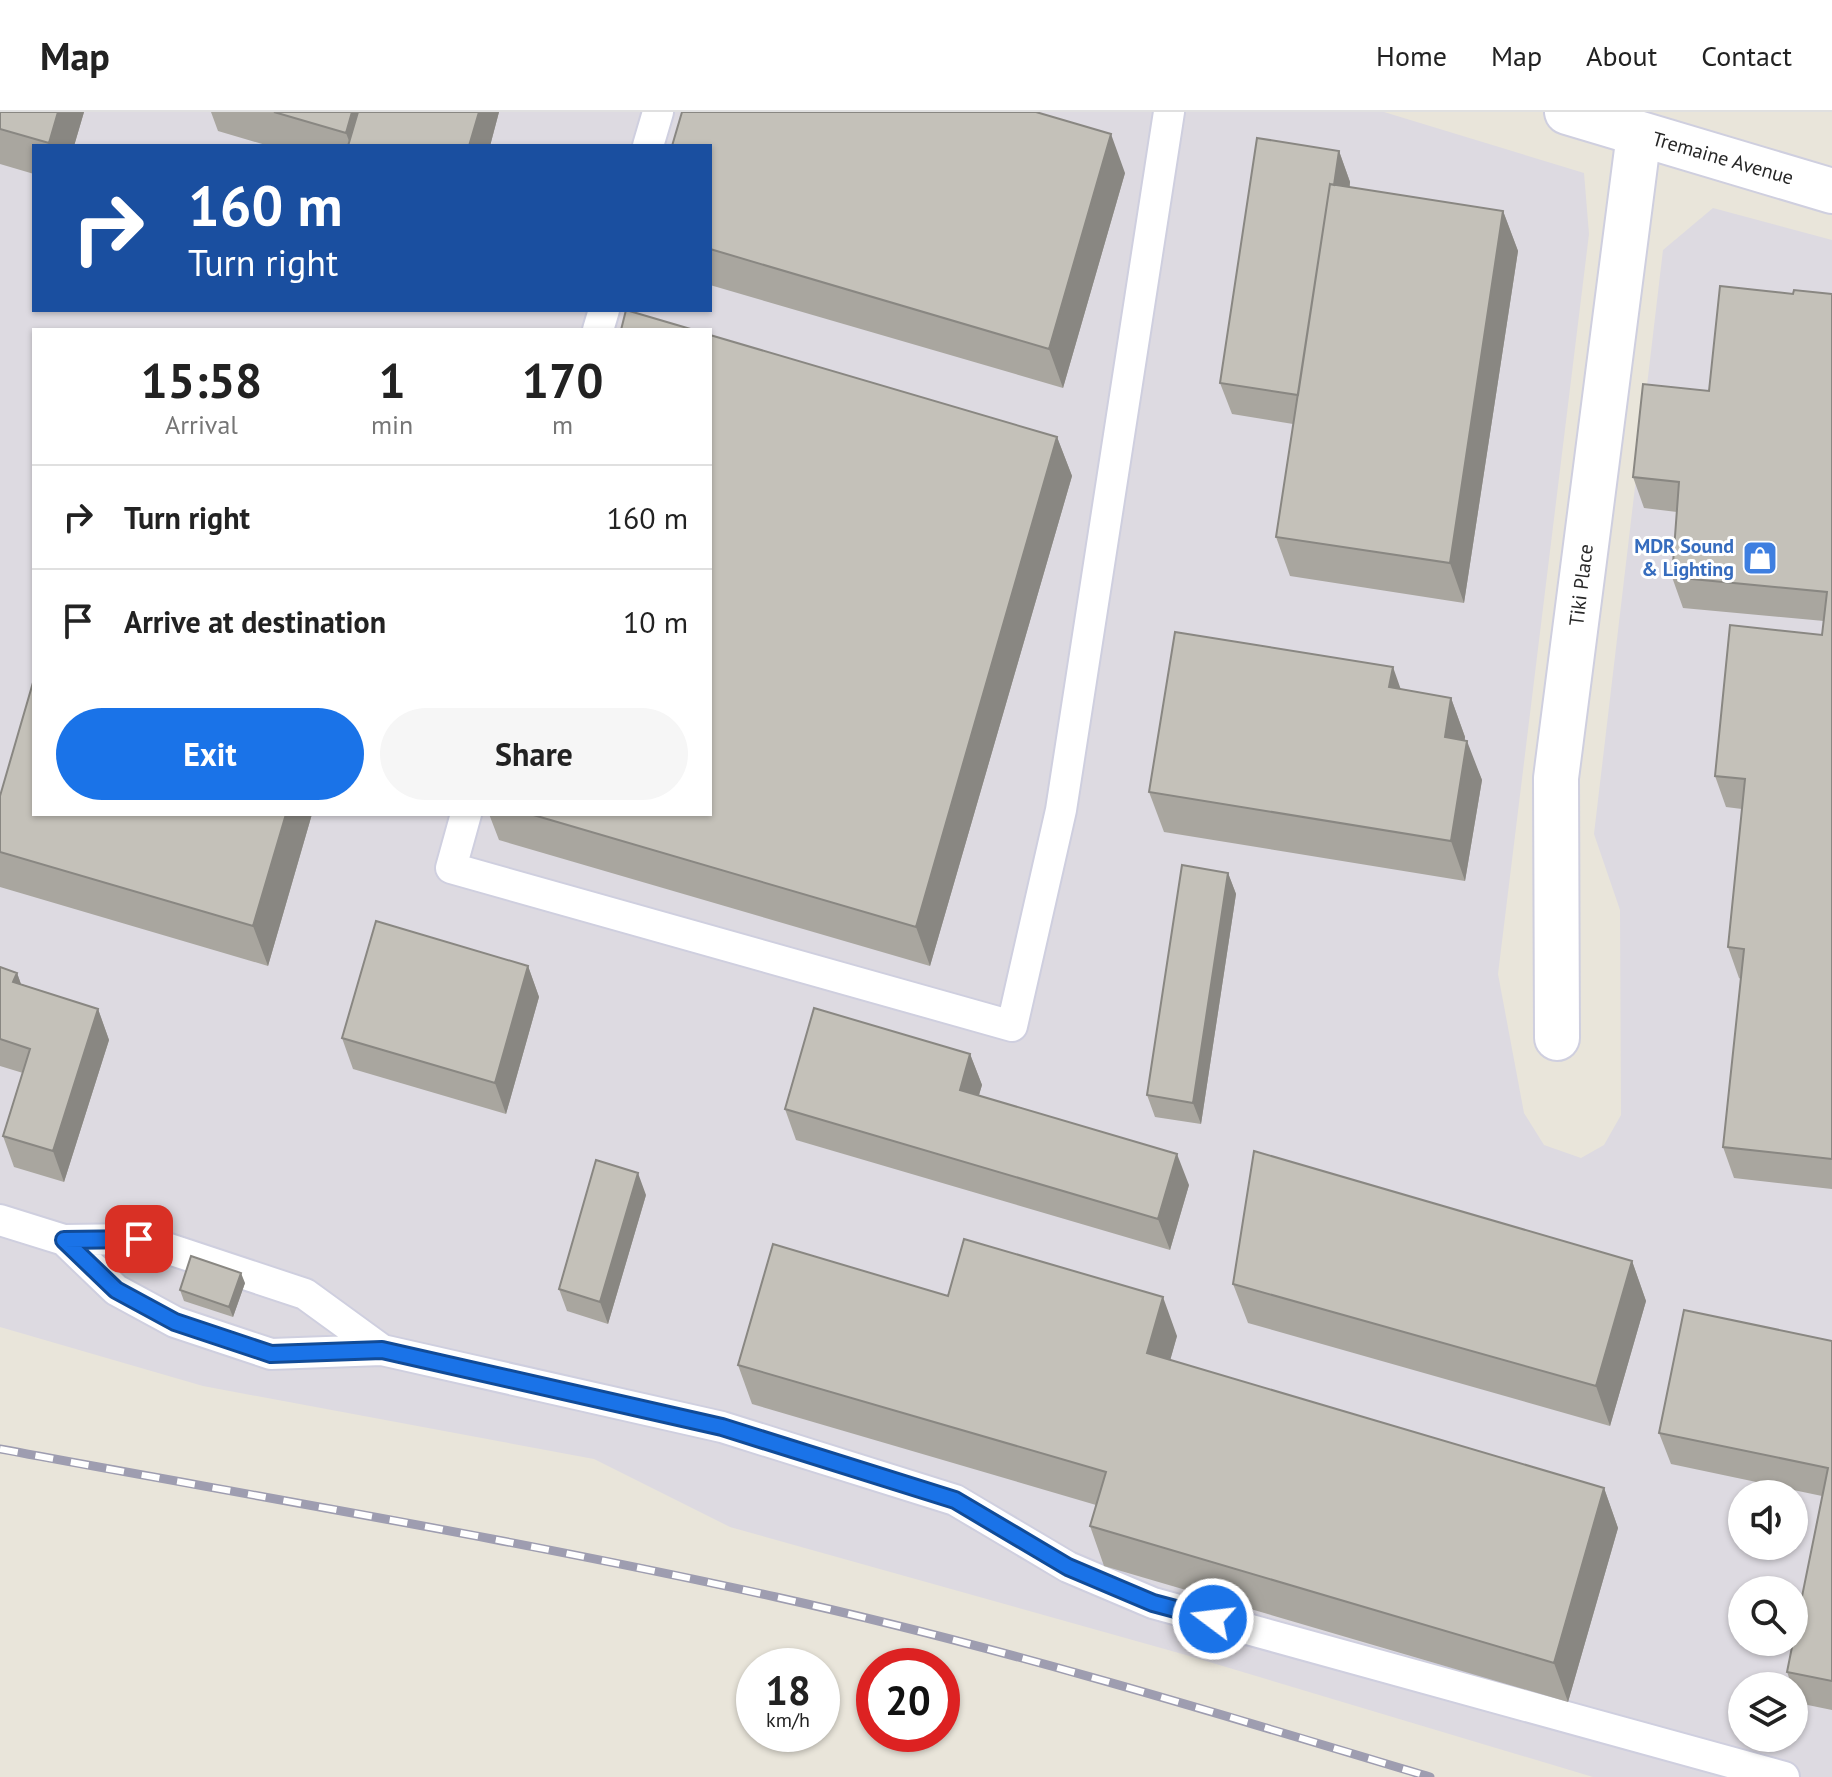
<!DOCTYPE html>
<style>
:root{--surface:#fff;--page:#f6f6f6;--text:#222;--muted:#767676;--line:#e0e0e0;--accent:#1a73e8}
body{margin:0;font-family:"PT Sans",sans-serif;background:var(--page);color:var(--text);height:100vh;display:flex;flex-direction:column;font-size:30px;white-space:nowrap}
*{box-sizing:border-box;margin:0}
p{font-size:26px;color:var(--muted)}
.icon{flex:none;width:44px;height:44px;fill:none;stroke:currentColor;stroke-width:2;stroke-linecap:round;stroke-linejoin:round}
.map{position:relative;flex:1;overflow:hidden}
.drawer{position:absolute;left:32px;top:216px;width:680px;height:488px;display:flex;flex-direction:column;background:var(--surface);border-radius:0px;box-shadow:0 2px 6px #0004}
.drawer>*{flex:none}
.hud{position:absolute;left:32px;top:32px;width:680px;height:168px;border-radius:0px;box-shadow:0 2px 6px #0004;background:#1a4fa0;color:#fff;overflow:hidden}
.fabs{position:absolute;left:1728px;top:1368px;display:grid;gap:16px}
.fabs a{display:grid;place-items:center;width:80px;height:80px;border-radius:50%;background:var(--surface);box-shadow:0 2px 6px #0004;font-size:40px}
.speed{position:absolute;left:736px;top:1536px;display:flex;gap:16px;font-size:40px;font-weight:700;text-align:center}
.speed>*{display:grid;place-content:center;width:104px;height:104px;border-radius:50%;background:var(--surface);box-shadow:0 2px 6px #0004;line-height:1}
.speed small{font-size:20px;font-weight:400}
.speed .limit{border:12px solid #d22;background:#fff;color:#111}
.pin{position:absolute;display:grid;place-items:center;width:68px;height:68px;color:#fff;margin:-34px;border-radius:16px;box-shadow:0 4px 12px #0006}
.me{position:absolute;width:88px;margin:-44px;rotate:285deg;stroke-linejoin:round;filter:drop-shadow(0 0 6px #0008)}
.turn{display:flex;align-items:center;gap:28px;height:168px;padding:0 24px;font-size:36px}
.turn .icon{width:104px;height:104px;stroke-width:2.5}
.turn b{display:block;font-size:56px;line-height:68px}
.eta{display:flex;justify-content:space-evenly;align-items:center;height:136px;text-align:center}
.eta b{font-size:48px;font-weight:600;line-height:56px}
.action{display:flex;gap:16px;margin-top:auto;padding:16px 24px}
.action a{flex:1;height:92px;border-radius:48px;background:var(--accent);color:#fff;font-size:32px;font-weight:600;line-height:92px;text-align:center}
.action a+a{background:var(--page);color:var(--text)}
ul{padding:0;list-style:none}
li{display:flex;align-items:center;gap:24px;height:104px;padding:0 24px;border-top:2px solid var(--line)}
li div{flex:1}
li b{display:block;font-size:30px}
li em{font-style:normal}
header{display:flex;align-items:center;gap:48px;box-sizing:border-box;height:112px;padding:0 40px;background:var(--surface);border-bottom:2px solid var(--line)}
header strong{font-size:38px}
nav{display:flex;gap:44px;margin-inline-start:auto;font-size:28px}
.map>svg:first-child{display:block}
.industrial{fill:#dddae1;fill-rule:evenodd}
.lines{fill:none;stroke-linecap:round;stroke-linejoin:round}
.service-casing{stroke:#cfcfdf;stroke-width:34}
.minor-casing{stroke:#cfcfdf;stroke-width:48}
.secondary-casing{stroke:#cfcfdf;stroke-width:48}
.service{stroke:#fff;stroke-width:30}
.minor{stroke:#fff;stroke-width:44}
.secondary{stroke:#fff;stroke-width:44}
.rail-casing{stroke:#9e9db0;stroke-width:9}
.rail{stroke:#fff;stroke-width:6;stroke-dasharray:18;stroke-linecap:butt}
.wall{fill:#a9a69f}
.shaded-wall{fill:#898782}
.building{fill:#c4c1b9;stroke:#898782;stroke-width:2}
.route-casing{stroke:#114b97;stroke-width:20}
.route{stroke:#1a73e8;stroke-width:14}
.labels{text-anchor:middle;stroke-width:6;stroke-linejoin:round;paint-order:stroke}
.street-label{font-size:20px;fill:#272727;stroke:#fff}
.shop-label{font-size:20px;font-weight:bold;fill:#366cbe;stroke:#fff;text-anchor:end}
</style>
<header>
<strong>Map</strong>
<nav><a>Home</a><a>Map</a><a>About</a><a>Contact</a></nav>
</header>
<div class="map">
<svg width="1832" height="1665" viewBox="0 0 1832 1665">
<rect width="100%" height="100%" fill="#e9e5da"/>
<!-- industrial -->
<path class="industrial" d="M 0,0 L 1384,0 L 1584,61 L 1589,122 L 1498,862 L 1524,1001 L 1544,1033 L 1581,1046 L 1604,1033 L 1621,1003 L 1620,798 L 1594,722 L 1663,138 L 1713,96 L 1832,128 L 1832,1665 L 1593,1665 L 1186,1543 L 730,1415 L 594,1347 L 203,1274 L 0,1215 ZM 34,34 L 710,34 L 710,198 L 34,198 ZM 34,218 L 710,218 L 710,702 L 34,702 ZM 1742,1382 L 1794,1382 L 1794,1434 L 1742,1434 ZM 1742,1478 L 1794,1478 L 1794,1530 L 1742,1530 ZM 1742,1574 L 1794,1574 L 1794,1626 L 1742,1626 Z"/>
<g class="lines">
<defs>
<path id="service" d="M 648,34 L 658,0
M 598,218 L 604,198
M 466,702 L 451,756 L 1012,914 L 1061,698 L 1169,0
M 0,1108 L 64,1128 L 139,1127 L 305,1182 L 382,1238
M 64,1128 L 116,1178 L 175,1210 L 271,1242 L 382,1238 L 722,1315 L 955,1388 L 1068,1455 L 1153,1491 L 1784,1665"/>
<path id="minor" d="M 1557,926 L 1556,666 L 1639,22"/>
<path id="secondary" d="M 1567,0 L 1832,79"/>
</defs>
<!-- service casing -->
<use href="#service" class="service-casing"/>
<!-- minor casing -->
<use href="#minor" class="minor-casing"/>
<!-- secondary casing -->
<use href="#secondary" class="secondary-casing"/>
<!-- service -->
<use href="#service" class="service"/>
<!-- minor -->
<use href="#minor" class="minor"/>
<!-- secondary -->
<use href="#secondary" class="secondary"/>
<defs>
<path id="rail" d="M 0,1337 C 259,1385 519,1428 776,1485 C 997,1534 1214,1600 1430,1665"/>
</defs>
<!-- rail casing -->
<use href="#rail" class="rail-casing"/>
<!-- rail -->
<use href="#rail" class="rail"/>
</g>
<!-- wall -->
<path class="wall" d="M 0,0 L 84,0 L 74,34 L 34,34 L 34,62 L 0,52 Z
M 211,0 L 499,0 L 490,34 L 269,34 L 218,19 Z
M 710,34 L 1125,61 L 1063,276 L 710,173 Z
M 1339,39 L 1350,70 L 1350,75 L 1503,99 L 1518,139 L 1464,491 L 1290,464 L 1276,425 L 1293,312 L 1232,302 L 1220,271 Z
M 1793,182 L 1832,182 L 1832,1077 L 1734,1066 L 1723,1035 L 1741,867 L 1739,866 L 1728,835 L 1742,697 L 1726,695 L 1715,664 L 1822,523 L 1824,509 L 1683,496 L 1672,465 L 1677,400 L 1644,396 L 1633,365 Z
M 1057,325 L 1072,364 L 930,854 L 499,728 L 489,702 L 710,702 Z
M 1401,577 L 1451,586 L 1465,625 L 1465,628 L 1482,668 L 1465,769 L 1164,720 L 1149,680 Z
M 0,684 L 34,702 L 312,702 L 268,854 L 0,775 Z
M 1228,761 L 1236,782 L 1201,1012 L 1155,1005 L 1147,983 Z
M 528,854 L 539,885 L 506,1002 L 353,957 L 342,926 Z
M 0,855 L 17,861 L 21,872 L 98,897 L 109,928 L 64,1070 L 14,1055 L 3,1024 L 23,961 L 0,954 Z
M 970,942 L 982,973 L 979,983 L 1189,1073 L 1170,1138 L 796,1028 L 785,997 Z
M 646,1083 L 608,1212 L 567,1199 L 559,1177 Z
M 1632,1149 L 1646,1189 L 1610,1314 L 1248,1211 L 1233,1172 Z
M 245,1171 L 233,1205 L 184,1189 L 180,1178 Z
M 948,1184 L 1177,1224 L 1170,1248 L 1604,1376 L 1618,1416 L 1568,1590 L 1104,1454 L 1090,1414 L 1096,1393 L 752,1292 L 738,1253 Z
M 1832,1229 L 1832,1598 L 1798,1591 L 1794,1579 L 1794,1574 L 1792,1574 L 1787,1560 L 1822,1384 L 1671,1352 L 1659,1321 Z"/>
<!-- shaded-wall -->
<path class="shaded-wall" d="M 58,0 L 84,0 L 74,34 L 50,34 L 49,31 Z
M 352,0 L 378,0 L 351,34 L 346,21 Z
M 479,0 L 499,0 L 490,34 L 469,34 Z
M 1111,22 L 1125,61 L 1063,276 L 1049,237 Z
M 1339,39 L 1350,70 L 1313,315 L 1302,284 Z
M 1503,99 L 1518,139 L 1464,491 L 1450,451 Z
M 1057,325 L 1072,364 L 930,854 L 916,815 Z
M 1393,555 L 1407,595 L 1389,575 Z
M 1451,586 L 1465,625 L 1459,664 L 1445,625 Z
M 1467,629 L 1482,668 L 1465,769 L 1451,729 Z
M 286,702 L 312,702 L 268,854 L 253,814 Z
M 1228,761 L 1236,782 L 1201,1012 L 1193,991 Z
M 528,854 L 539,885 L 506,1002 L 495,971 Z
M 17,861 L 28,892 L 13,870 Z
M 98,897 L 109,928 L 64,1070 L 53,1039 Z
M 970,942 L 982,973 L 971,1009 L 960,978 Z
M 1177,1042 L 1189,1073 L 1170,1138 L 1158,1107 Z
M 638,1061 L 646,1083 L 608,1212 L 600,1190 Z
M 1632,1149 L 1646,1189 L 1610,1314 L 1596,1274 Z
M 241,1161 L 245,1171 L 233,1205 L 229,1195 Z
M 1163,1185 L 1177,1224 L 1161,1281 L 1147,1241 Z
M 1604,1376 L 1618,1416 L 1568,1590 L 1554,1551 Z"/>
<!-- building -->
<path class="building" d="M 0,0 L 58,0 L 49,31 L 0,17 Z
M 274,0 L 352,0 L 346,21 Z
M 358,0 L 479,0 L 469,34 L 348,34 Z
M 682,0 L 1036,0 L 1111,22 L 1049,237 L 710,137 L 710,34 L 672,34 Z
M 1257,26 L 1339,39 L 1334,73 L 1330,72 L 1298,283 L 1220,271 Z
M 1330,72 L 1503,99 L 1450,451 L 1276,425 Z
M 1720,174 L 1793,182 L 1794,178 L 1832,182 L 1832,1047 L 1723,1035 L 1744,837 L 1728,835 L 1745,667 L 1715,664 L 1730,513 L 1822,523 L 1827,480 L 1672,465 L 1679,370 L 1633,365 L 1643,272 L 1709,279 Z
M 626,198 L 694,218 L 621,218 Z
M 710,223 L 1057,325 L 916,815 L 530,702 L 710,702 Z
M 1175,520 L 1393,555 L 1389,575 L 1451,586 L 1445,625 L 1467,629 L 1451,729 L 1149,680 Z
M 34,567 L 34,702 L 286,702 L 253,814 L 0,740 L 0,684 Z
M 1182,753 L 1228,761 L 1193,991 L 1147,983 Z
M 376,809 L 528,854 L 495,971 L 342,926 Z
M 0,855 L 17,861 L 13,870 L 98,897 L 53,1039 L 3,1024 L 30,937 L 0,927 Z
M 814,896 L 970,942 L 960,978 L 1177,1042 L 1158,1107 L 785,997 Z
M 1254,1039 L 1632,1149 L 1596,1274 L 1233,1172 Z
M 596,1048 L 638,1061 L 600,1190 L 559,1177 Z
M 964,1127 L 1163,1185 L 1147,1241 L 1604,1376 L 1554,1551 L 1090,1414 L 1106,1360 L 738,1253 L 773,1132 L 948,1184 Z
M 191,1144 L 241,1161 L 229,1195 L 180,1178 Z
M 1684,1198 L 1832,1229 L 1832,1569 L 1787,1560 L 1793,1530 L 1794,1530 L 1794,1524 L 1828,1356 L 1659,1321 Z"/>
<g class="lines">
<defs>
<path id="route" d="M 139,1127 L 64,1128 L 116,1178 L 175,1210 L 271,1242 L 382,1238 L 722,1315 L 955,1388 L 1068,1455 L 1153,1491 L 1213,1507"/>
</defs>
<!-- route casing -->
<use href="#route" class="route-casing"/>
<!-- route -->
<use href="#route" class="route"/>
</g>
<!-- icons -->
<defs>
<symbol id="shop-square" viewBox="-11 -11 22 22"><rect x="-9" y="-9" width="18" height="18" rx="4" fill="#3f7fe0" stroke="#fff"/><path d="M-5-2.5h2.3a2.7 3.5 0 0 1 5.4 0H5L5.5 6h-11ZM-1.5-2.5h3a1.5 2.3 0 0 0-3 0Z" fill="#fff"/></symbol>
</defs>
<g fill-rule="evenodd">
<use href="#shop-square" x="1740" y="426" width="40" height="40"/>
</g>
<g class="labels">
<!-- street labels -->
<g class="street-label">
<text transform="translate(1723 46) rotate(16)" y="7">Tremaine Avenue</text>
<text transform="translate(1581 473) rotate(-83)" y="7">Tiki Place</text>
</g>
<!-- shop labels -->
<g class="shop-label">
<text x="1734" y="441">MDR Sound<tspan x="1734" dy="23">&amp; Lighting</tspan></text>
</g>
</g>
</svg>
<div class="fabs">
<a><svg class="icon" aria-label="sound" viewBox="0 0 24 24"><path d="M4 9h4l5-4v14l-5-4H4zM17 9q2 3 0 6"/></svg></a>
<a><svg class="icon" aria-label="search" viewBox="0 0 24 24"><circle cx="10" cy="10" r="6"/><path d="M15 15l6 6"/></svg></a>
<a><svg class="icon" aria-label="layers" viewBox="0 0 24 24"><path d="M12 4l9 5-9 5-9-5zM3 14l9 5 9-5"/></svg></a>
</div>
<div class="speed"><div>18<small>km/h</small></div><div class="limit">20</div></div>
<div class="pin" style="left:139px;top:1127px;background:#d93025"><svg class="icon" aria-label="arrive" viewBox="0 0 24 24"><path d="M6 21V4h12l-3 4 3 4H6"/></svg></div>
<svg class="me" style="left:1213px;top:1507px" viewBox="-20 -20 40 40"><circle r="17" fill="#1a73e8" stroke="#fff" stroke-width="3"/><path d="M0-11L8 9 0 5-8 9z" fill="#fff"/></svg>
<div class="hud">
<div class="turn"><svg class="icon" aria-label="right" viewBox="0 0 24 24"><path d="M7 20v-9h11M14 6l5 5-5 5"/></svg><div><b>160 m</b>Turn right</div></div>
</div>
<section class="drawer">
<div class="eta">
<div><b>15:58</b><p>Arrival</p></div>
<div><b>1</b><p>min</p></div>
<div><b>170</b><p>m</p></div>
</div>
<ul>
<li><svg class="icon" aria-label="right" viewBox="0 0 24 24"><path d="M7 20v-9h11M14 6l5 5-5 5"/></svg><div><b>Turn right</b></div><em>160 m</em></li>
<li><svg class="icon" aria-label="arrive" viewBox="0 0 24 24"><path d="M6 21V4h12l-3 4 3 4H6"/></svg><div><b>Arrive at destination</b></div><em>10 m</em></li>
</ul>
<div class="action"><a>Exit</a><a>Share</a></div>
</section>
</div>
